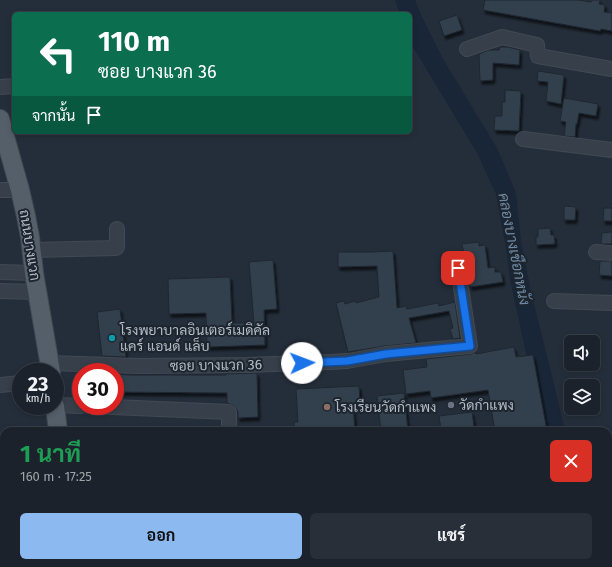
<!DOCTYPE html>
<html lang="th">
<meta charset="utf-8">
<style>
:root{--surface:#1b222c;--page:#282f38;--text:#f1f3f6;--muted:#a0a4a9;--line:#393f48;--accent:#8db9f1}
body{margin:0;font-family:"Fira Sans",Sarabun,sans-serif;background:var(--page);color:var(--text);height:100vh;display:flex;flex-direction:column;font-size:15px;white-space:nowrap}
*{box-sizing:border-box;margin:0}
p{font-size:13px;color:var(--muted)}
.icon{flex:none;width:22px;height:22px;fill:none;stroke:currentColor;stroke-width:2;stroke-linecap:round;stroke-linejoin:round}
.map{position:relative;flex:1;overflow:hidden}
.details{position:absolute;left:0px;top:427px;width:612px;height:140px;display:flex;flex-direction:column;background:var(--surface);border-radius:12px 12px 0 0;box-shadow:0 2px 6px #0003,0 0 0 1px var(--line)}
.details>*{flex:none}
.top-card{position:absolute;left:12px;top:12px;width:400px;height:122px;border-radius:6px;box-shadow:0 2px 6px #0003,0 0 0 1px var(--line);background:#0b6e4f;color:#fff;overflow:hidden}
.fabs{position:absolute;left:564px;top:335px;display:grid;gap:8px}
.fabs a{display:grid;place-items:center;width:36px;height:36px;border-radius:6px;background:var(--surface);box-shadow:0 2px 6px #0003,0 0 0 1px var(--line);font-size:20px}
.speed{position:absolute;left:12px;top:363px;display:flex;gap:8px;font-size:20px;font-weight:700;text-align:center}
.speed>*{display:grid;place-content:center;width:52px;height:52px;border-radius:50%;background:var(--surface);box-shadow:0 2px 6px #0003,0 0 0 1px var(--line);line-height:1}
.speed small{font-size:10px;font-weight:400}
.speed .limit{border:6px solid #d22;background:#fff;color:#111}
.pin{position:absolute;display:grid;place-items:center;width:34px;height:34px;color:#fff;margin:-17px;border-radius:8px;box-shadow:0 2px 6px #0006}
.me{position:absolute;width:44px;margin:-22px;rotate:88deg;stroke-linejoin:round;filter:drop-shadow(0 0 3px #0008)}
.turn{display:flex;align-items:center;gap:14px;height:84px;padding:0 20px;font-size:18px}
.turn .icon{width:52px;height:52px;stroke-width:2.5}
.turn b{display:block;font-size:28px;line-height:34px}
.then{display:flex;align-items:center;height:38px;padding:0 20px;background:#0003;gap:8px;font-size:15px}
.round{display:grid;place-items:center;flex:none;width:42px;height:42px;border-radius:6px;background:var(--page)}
.headline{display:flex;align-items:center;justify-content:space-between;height:68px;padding:0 20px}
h1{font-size:24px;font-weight:700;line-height:30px;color:#1e9e55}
.cta{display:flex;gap:8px;margin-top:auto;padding:8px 20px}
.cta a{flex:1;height:46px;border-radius:6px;background:var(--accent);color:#111;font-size:16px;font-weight:700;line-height:46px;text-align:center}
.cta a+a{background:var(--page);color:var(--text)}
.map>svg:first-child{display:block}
.water{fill:#182637}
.building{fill:#33404d;stroke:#1f2731;filter:url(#shadow)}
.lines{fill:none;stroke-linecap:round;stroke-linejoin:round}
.minor-casing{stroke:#414953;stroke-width:16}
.major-casing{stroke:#414953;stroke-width:20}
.minor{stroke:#37404a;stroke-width:14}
.major{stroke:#555f6a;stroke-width:18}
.route-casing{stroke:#114b97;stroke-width:10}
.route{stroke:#1a73e8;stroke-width:7}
.culture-dot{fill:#0f9aa8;stroke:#1d252f;stroke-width:1.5}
.worship-dot{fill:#6b7280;stroke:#1d252f;stroke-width:1.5}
.education-dot{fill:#8d6e63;stroke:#1d252f;stroke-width:1.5}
.labels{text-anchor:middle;stroke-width:4;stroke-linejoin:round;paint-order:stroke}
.street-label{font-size:14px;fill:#b3bbc6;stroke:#1d252f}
.poi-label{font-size:14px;fill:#b3bbc6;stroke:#1d252f;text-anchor:start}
.water-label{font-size:15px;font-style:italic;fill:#6e88a3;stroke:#1d252f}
</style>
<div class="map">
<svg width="612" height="567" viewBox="0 0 612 567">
<defs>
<filter id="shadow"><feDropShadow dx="2" dy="3.5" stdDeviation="1" flood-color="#0009"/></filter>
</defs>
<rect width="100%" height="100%" fill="#242e3a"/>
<!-- water -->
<path class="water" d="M 395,0 L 415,0 L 421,15 L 443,59 L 497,148 L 516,193 L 521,241 L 531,292 L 554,384 L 565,431 L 543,431 L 510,280 L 507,254 L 496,194 L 477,153 L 410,42 L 410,14 L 400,14 Z"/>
<!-- building -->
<path class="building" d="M 485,0 L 578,0 L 591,2 L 592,0 L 600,0 L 599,4 L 605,5 L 604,12 L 612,13 L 612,31 L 601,29 L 600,31 L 483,10 Z
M 457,15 L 462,30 L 444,36 L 439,21 Z
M 500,47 L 508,47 L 520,50 L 519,65 L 493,63 L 493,80 L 480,81 L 479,54 L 489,50 L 499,50 Z
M 538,71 L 564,75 L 561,104 L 546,101 L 548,82 L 537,81 Z
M 505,90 L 521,91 L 519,131 L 494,130 L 495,116 L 502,116 L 502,102 L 505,102 Z
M 564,98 L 598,104 L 596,116 L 579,113 L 577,124 L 576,124 L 575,137 L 564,136 L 566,122 L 560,121 Z
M 564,206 L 576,207 L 575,220 L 564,220 Z
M 604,208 L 612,208 L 612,221 L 603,221 Z
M 550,228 L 551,235 L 554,235 L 555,244 L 536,245 L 536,237 L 538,237 L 538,229 Z
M 612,232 L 612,244 L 601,244 L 602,233 Z
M 479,242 L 479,246 L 485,245 L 488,268 L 495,267 L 495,272 L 501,272 L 503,282 L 470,287 L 462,244 Z
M 393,251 L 397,308 L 406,306 L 407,309 L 438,303 L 439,306 L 455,302 L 460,338 L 453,339 L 450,329 L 453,328 L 449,311 L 409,318 L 416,343 L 385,346 L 348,352 L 336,303 L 344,301 L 345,304 L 356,301 L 356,303 L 379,297 L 377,266 L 338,267 L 338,252 L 372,252 Z
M 273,260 L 277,309 L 264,310 L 265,345 L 207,347 L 206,313 L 169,314 L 168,279 L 230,277 L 232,323 L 254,323 L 249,262 Z
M 600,261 L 612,261 L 612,276 L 599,275 Z
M 120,309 L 126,357 L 102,356 L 97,312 Z
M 514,347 L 516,357 L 533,355 L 547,431 L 495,431 L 488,390 L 431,398 L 430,391 L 406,394 L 403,370 L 427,367 L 426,359 L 471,354 L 476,352 L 476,354 Z
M 257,373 L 258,417 L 238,418 L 238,412 L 236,408 L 233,405 L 227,403 L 227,393 L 115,392 L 115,374 L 129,375 L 226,375 L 226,374 Z
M 359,386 L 360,404 L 353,405 L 355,431 L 294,431 L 294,422 L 298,422 L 296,389 Z
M 404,393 L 408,431 L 381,431 L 377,396 Z
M 472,412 L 474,427 L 441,430 L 439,416 Z"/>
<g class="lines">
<defs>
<path id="minor" d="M 467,49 L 502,37 L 537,45 L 538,56 L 612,69
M 0,87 L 14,86
M 523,139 L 612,150
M 0,190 L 20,190
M 32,250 L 116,248 L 117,247 L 117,229
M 596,252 L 612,253
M 0,272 L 34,273
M 0,291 L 37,292
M 554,301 L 612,303
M 50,363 L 140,366 L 248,365 L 330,362 L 347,361 L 386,354 L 470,346 L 458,268
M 0,385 L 21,383
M 55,405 L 81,406
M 89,406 L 229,412 L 229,431
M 0,479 L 4,479
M 608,479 L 612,479
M 338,563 L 339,567
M 513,563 L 514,567
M 56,567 L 77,564"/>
<path id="major" d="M 0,119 L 20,190 L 26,216 L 30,237 L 34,273 L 51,372
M 55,406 L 58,431
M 76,563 L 77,567"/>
</defs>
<!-- minor casing -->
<use href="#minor" class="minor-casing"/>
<!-- major casing -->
<use href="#major" class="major-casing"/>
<!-- minor -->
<use href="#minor" class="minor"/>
<!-- major -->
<use href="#major" class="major"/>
</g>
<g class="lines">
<defs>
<path id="route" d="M 302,363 L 347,361 L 386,354 L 470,346 L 458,268"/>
</defs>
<!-- route casing -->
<use href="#route" class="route-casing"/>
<!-- route -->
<use href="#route" class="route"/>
</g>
<!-- markers -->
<circle class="culture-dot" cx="112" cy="338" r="4"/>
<circle class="worship-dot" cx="451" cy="405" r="4"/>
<circle class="education-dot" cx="327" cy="407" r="4"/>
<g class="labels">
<!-- street labels -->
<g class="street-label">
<text transform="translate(30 245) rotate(81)" y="5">ถนนบางแวก</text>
<text transform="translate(216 365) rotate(-1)" y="5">ซอย บางแวก 36</text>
</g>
<!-- poi labels -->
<g class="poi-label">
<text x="120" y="335">โรงพยาบาลอินเตอร์เมดิคัล<tspan x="120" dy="16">แคร์ แอนด์ แล็บ</tspan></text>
<text x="459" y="410">วัดกำแพง</text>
<text x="335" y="412">โรงเรียนวัดกำแพง</text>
</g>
<!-- water labels -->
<g class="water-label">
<text transform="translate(514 249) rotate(79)" y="5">คลองบางเชือกหนัง</text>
</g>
</g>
</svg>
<div class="fabs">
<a><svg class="icon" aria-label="sound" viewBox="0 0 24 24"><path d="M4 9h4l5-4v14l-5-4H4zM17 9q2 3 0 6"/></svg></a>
<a><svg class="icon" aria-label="layers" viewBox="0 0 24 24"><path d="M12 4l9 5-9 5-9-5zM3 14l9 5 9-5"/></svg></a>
</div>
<div class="speed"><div>23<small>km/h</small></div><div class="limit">30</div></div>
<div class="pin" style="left:458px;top:268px;background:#d93025"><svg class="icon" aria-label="arrive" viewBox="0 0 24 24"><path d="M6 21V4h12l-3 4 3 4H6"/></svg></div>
<svg class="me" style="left:302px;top:363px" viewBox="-20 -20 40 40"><circle r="19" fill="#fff"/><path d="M0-13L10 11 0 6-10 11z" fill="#1a73e8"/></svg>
<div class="top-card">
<div class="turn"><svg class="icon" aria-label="left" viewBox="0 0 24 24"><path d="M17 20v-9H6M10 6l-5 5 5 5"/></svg><div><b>110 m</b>ซอย บางแวก 36</div></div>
<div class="then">จากนั้น<svg class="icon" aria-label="arrive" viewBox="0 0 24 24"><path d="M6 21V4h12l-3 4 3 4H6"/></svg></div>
</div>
<section class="details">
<div class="headline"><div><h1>1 นาที</h1><p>160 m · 17:25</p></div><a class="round" style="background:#d93025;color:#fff"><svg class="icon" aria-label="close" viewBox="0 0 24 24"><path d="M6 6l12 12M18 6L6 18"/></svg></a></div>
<div class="cta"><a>ออก</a><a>แชร์</a></div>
</section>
</div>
